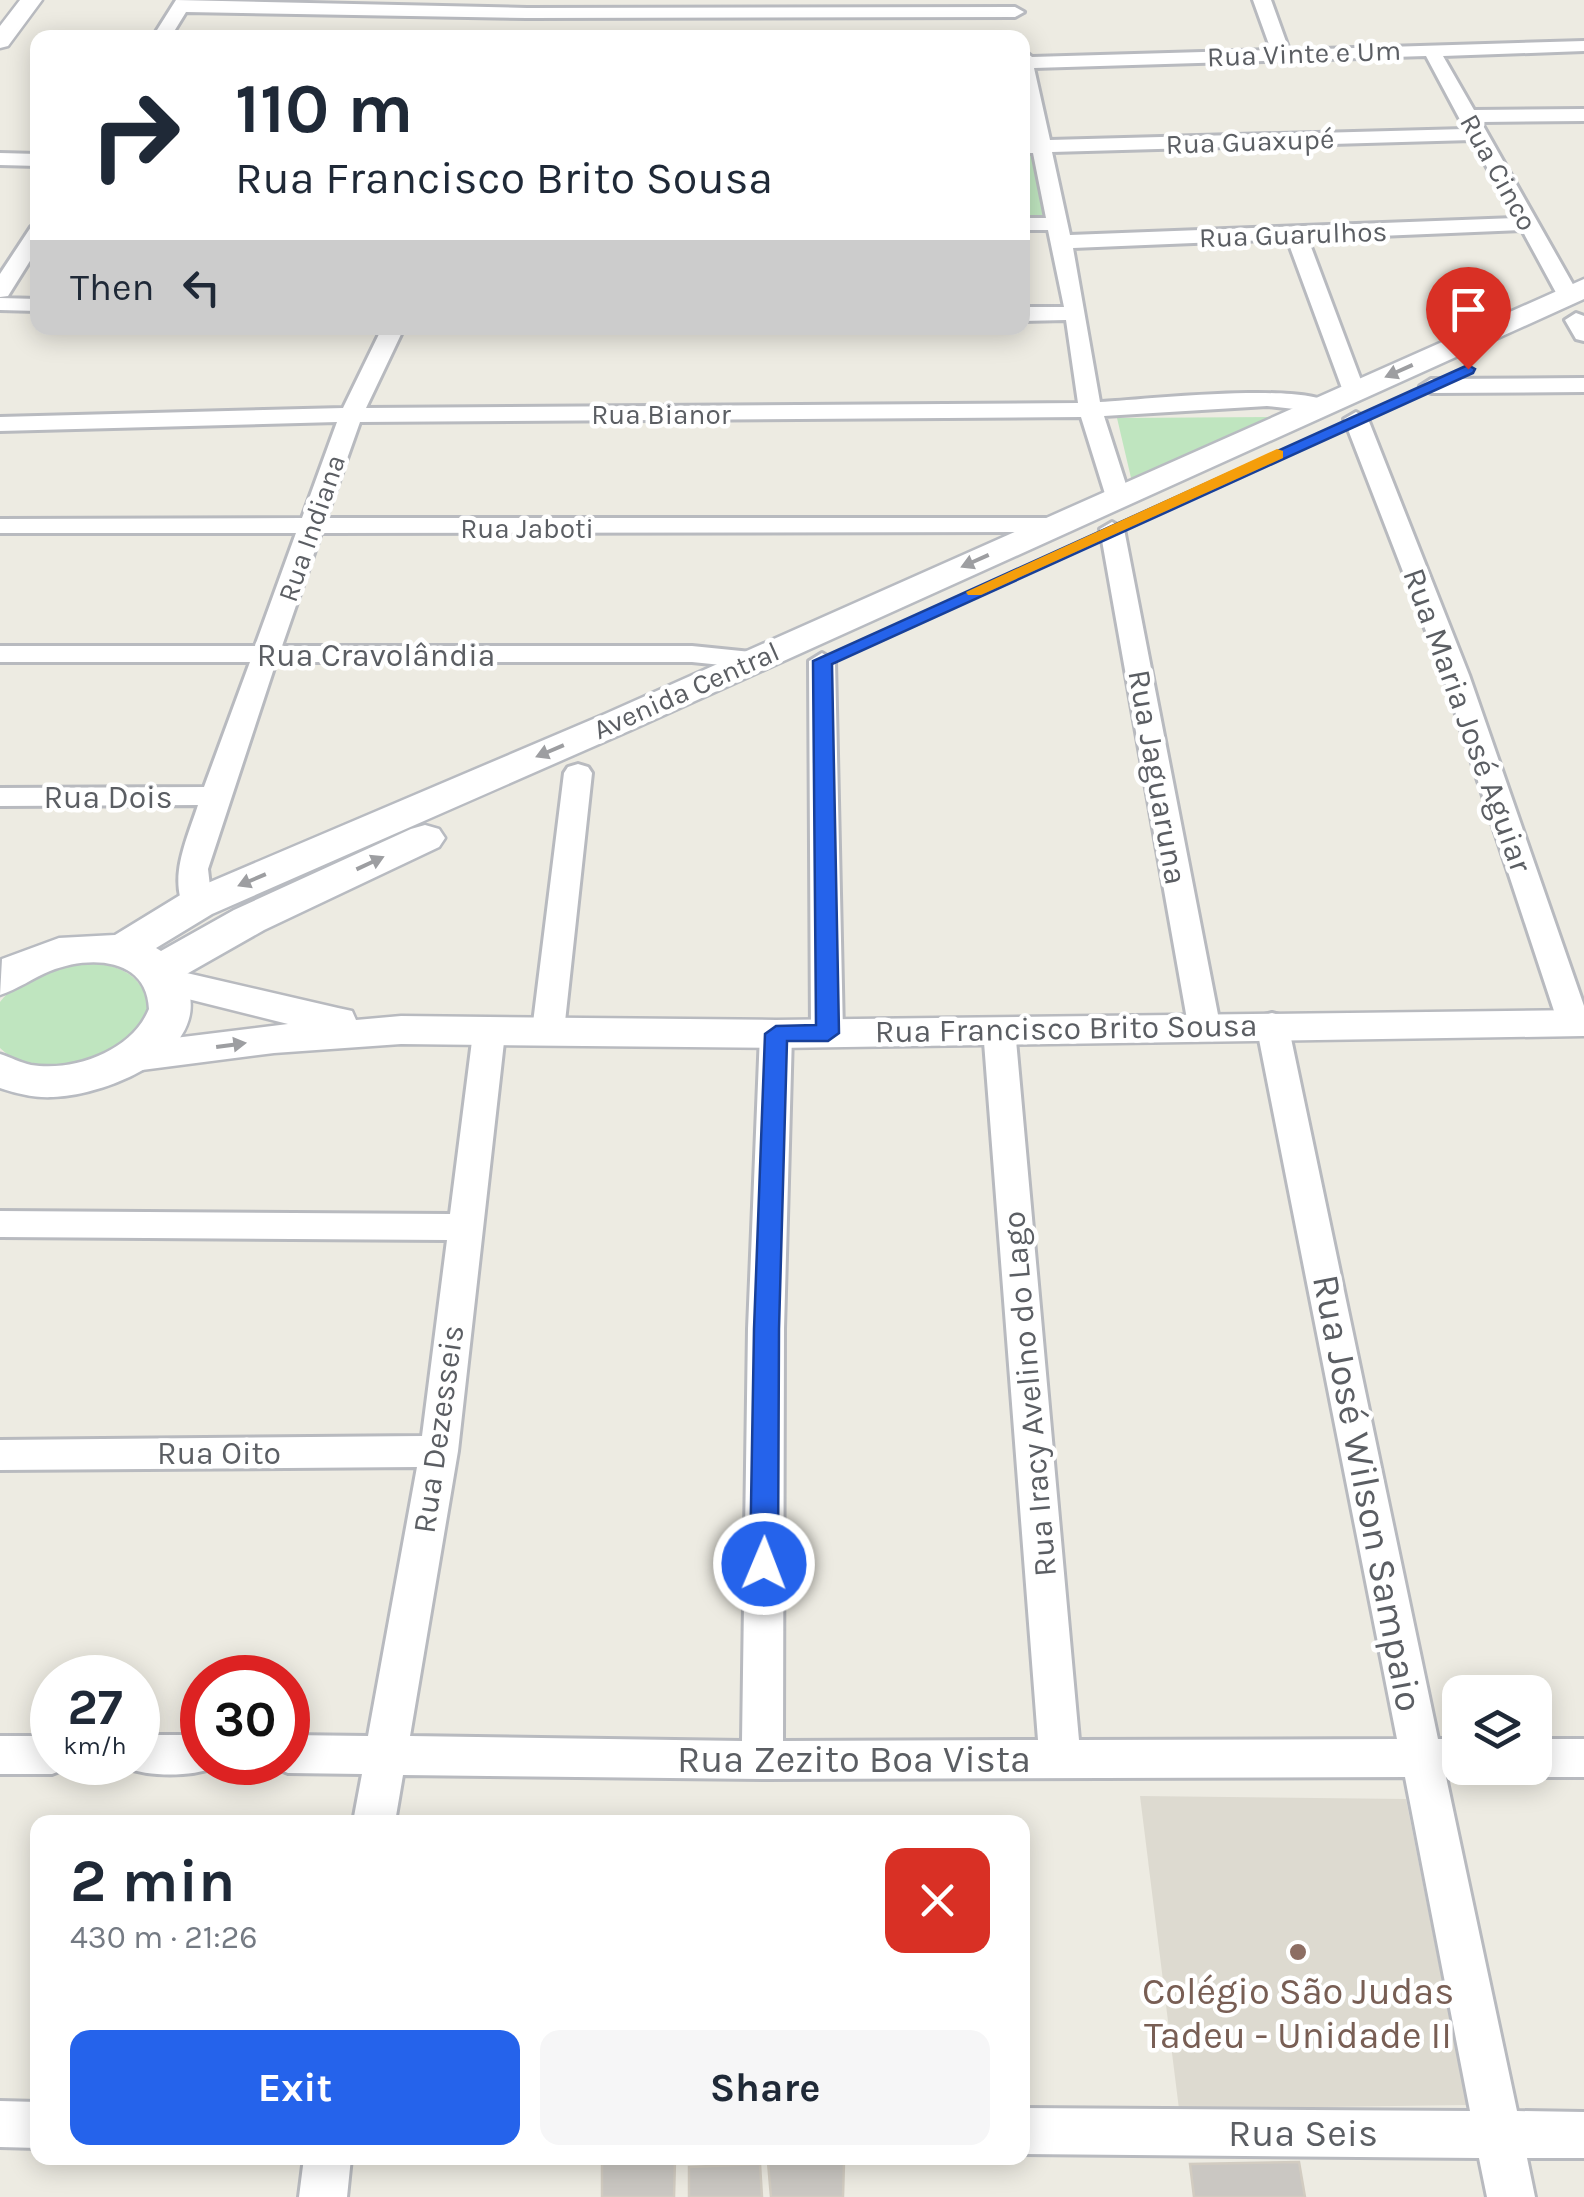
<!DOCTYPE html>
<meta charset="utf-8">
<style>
:root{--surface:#fff;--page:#f6f6f7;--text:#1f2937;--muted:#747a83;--accent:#2563eb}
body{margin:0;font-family:Karla,sans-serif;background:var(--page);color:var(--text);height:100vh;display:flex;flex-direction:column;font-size:38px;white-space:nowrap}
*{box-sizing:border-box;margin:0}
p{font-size:32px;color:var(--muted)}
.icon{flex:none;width:55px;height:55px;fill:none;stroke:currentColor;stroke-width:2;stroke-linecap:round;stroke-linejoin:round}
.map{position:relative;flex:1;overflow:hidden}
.sheet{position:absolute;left:30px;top:1815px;width:1000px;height:350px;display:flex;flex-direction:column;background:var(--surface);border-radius:20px;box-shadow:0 5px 25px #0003}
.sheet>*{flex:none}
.top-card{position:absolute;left:30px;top:30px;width:1000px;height:305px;border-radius:20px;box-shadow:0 5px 25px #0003;background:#fff;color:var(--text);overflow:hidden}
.controls{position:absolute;left:1442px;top:1675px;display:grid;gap:20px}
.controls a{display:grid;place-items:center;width:110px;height:110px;border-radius:20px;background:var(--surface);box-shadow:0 5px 25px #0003;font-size:50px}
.speed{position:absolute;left:30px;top:1655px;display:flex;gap:20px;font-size:50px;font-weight:700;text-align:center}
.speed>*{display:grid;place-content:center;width:130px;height:130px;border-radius:50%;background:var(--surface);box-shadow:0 5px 25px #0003;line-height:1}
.speed small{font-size:25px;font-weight:400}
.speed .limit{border:15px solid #d22;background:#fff;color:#111}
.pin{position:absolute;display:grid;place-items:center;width:85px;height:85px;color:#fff;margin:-102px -42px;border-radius:50% 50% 50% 0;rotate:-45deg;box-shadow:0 0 10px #0007}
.pin .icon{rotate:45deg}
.me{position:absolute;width:110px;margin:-55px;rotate:1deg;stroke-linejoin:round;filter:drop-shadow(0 0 8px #0008)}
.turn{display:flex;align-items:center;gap:35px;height:210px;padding:0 40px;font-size:45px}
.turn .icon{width:130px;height:130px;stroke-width:2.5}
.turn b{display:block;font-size:70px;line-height:85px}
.then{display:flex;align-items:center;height:95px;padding:0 40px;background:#0003;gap:20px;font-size:38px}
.round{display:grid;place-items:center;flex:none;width:105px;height:105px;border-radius:20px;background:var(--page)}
.summary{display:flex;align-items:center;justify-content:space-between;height:170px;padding:0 40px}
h1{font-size:60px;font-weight:700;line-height:75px}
.button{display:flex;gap:20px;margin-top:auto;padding:20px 40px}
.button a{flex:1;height:115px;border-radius:20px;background:var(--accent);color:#fff;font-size:40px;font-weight:700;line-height:115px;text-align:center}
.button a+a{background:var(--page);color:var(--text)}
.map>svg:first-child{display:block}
.education{fill:#dddad0}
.green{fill:#bfe5bf}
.building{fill:#cac7c2;stroke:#d2ccc1;stroke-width:2.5}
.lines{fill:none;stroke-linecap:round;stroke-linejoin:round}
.minor-casing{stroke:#b8babf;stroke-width:6}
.tertiary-casing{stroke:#b8babf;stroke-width:5}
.secondary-casing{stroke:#b8bbc1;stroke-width:5}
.minor{fill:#fff;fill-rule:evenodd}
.tertiary{fill:#fff;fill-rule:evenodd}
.secondary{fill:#fff;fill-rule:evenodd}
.oneway{fill:#9d9ea1}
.route{fill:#2563eb;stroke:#184099;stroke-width:2.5}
.slow{fill:#f59e0b}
.education-dot{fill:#8d6e63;stroke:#fff;stroke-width:4}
.labels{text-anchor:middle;stroke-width:9;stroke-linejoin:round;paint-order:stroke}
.far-street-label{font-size:28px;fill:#5b5e63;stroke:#fff}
.street-label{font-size:32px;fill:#5b5e63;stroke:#fff}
.near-street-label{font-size:38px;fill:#5b5e63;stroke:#fff}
.near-education-label{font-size:38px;fill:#785e54;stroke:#fff}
</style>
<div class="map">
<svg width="1584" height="2197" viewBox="0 0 1584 2197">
<rect width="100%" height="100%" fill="#edebe2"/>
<!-- education -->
<path class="education" d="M 1140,1796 L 1406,1799 L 1467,2105 L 1179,2109 Z"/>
<!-- green -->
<path class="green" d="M 1022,152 L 1033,152 L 1045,218 L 1023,218 Z
M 1280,417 L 1132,482 L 1117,418 Z
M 78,962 C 111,963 144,970 148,1008 C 130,1061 42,1089 0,1048 L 0,1002 C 21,976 47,970 78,962 Z"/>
<!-- building -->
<path class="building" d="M 602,2160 L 675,2160 L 674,2197 L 602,2197 Z
M 768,2162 L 844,2162 L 843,2197 L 771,2197 Z
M 1299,2162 L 1305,2197 L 1194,2197 L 1190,2164 Z
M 760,2164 L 762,2197 L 689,2197 L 689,2167 Z"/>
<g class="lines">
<defs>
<path id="minor" d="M 176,0 L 527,8 L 1015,7 L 1024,12 L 1015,17 L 527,18 L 186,12 L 170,38 L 152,38 Z
M 1253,0 L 1271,0 L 1289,50 L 1584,41 L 1584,51 L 1443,56 L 1474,110 L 1584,109 L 1584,121 L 1481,122 L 1579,295 L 1576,300 L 1560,300 L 1522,230 L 1308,239 L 1365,391 L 1354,398 L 1343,391 L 1287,239 L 1073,248 L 1100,402 C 1140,400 1309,381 1332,405 L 1321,412 L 1267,406 L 1104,416 L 1130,497 L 1118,504 L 1106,497 L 1081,417 L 360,422 L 326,518 L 1054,518 L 1066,525 L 1054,532 L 321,533 L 282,646 L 692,646 L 751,652 L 764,660 L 751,668 L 692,662 L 276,662 L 208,869 L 212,904 L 208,911 L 186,911 C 167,879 188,837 198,805 L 0,806 L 0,788 L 204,787 L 250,662 L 0,662 L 0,646 L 255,646 L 296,533 L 0,533 L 0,519 L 302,518 L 337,422 L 0,431 L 0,417 L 343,408 L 382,328 L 404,328 L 366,408 L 1078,403 L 1066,320 L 1022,321 L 1022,307 L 1064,307 L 1048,230 L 1022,230 L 1022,218 L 1046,218 L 1033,153 L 1022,153 L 1022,141 L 1030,141 L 1022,101 L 1022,49 L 1032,57 L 1271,50 ZM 1426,56 L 1465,129 L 1050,140 L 1034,68 ZM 1472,140 L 1515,218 L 1070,235 L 1052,152 Z
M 0,153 L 38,154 L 38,166 L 0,165 Z
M 38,225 L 38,248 L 8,296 L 0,297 L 0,274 L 31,227 Z
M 0,298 L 38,299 L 38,311 L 0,310 Z
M 1576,313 L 1584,316 L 1584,341 L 1576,339 L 1565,320 Z
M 1584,378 L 1584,392 L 1431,393 L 1420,386 L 1431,379 Z
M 1356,412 L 1368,419 L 1469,675 L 1584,1006 L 1584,1031 L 1574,1034 L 1563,1031 L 1558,1023 L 1443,675 L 1344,419 Z
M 1112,522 L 1124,529 L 1220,1025 L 1215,1033 L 1204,1036 L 1193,1033 L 1188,1025 L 1100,529 Z
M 822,653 L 835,661 L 843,1033 L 838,1041 L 827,1044 L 816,1041 L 811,1033 L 809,661 Z
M 578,764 L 588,767 L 592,773 L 564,1031 L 559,1039 L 548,1042 L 537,1039 L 532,1031 L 564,773 L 568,767 Z
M 1272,1013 L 1283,1016 L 1288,1024 L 1438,1739 L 1460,1739 L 1460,1768 L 1477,1768 L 1460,1777 L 1446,1777 L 1517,2111 L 1584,2112 L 1584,2158 L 1527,2158 L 1535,2197 L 1487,2197 L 1479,2158 L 1022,2154 L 1022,2108 L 1470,2111 L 1405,1777 L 762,1779 L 403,1775 L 395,1822 L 353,1822 L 362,1774 L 288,1773 L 273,1767 L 271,1762 L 288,1762 L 288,1735 L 368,1736 L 417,1467 L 0,1470 L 0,1440 L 422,1436 L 447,1240 L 0,1237 L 0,1211 L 450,1214 L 473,1033 L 478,1025 L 489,1022 L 500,1025 L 505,1033 L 458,1451 L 410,1736 L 742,1741 L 748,1329 L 760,1034 L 765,1026 L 776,1023 L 787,1026 L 792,1034 L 784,1329 L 783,1741 L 1038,1740 L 983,1029 L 988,1021 L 999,1018 L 1010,1021 L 1015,1029 L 1079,1740 L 1397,1739 L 1256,1024 L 1261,1016 Z
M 138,1735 L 202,1735 L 202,1762 L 219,1762 L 217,1767 C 190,1777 150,1777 123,1767 L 121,1762 L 138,1762 Z
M 0,1736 L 52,1736 L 52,1762 L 69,1762 L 67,1768 L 52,1774 L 0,1774 Z
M 1535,1739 L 1584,1739 L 1584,1777 L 1535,1777 L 1520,1772 L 1518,1768 L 1535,1768 Z
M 0,2101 L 38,2102 L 38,2148 L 0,2147 Z
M 304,2158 L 351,2158 L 347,2197 L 299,2197 Z"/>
<path id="tertiary" d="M 20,0 L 42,0 L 8,46 L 0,48 L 0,26 Z
M 165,968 L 338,1008 L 352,1011 L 356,1020 L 401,1016 L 776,1020 L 1584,1010 L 1584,1036 L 776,1048 L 401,1044 L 274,1053 L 134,1071 L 120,1067 L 114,1057 L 120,1047 L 134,1043 L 288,1024 L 152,990 L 146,981 L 152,972 Z"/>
<path id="secondary" d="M 1584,279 L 1584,299 L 631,730 L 212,914 L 156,948 L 161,951 L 234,910 L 411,829 L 425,825 L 439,829 L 445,838 L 439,847 L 264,930 L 183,976 C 221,1049 110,1095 53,1097 C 35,1098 18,1094 0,1088 L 0,1054 C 10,1057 21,1063 31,1065 C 74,1072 132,1051 149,1009 C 147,957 89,955 50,971 C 33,978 18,989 0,995 L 2,959 L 59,938 L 115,935 L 182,894 L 605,714 Z"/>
</defs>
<!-- minor casing -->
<use href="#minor" class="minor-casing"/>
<!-- tertiary casing -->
<use href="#tertiary" class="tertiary-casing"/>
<!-- secondary casing -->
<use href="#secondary" class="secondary-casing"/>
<!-- minor -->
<use href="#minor" class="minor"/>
<!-- tertiary -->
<use href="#tertiary" class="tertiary"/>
<!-- secondary -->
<use href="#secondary" class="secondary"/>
</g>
<!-- one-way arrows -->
<defs><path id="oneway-solid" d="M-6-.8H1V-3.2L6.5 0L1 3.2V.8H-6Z" transform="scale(2.5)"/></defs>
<g class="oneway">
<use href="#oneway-solid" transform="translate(1399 371) rotate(156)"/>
<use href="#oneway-solid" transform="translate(975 561) rotate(156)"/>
<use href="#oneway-solid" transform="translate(550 751) rotate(157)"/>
<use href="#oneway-solid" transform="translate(370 863) rotate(-25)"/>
<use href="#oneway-solid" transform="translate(252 880) rotate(157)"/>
<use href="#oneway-solid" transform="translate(231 1045) rotate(-8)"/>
</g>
<!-- route -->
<path class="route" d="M 1468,365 L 1475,369 L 1473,373 L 832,664 L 839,1033 L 828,1041 L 787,1041 L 779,1329 L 778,1564 L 774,1572 L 764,1576 L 754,1572 L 750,1564 L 754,1329 L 765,1034 L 776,1026 L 816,1025 L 813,661 Z"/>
<!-- slow -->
<path class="slow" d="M 1277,449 L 1283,451 L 1283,458 L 981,595 L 968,595 L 966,592 Z"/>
<!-- markers -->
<circle class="education-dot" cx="1298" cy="1952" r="10"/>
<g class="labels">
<!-- far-street labels -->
<g class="far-street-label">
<text transform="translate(1304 53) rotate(-2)" y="10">Rua Vinte e Um</text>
<text transform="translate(1250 141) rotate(-2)" y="10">Rua Guaxupé</text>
<text transform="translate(1499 172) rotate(61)" y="10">Rua Cinco</text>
<text transform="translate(1293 234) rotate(-2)" y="10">Rua Guarulhos</text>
<text x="661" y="424">Rua Bianor</text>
<text transform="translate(311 528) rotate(-71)" y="10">Rua Indiana</text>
<text x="527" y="538">Rua Jaboti</text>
<text transform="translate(686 690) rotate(-24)" y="10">Avenida Central</text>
</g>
<!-- street labels -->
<g class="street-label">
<text x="376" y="666">Rua Cravolândia</text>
<text transform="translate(1468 720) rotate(70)" y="11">Rua Maria José Aguiar</text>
<text transform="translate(1158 777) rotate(80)" y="11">Rua Jaguaruna</text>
<text x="108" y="808">Rua Dois</text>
<text transform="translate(1066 1028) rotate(-1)" y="11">Rua Francisco Brito Sousa</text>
<text transform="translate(1029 1394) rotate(-95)" y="11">Rua Iracy Avelino do Lago</text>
<text transform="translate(438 1429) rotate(-82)" y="11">Rua Dezesseis</text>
<text x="219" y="1464">Rua Oito</text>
</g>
<!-- near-street labels -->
<g class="near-street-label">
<text transform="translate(1368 1493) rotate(79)" y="13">Rua José Wilson Sampaio</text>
<text x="854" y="1772">Rua Zezito Boa Vista</text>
<text x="1303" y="2146">Rua Seis</text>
</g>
<!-- near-education labels -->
<g class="near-education-label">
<text x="1298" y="2004">Colégio São Judas<tspan x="1298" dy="44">Tadeu - Unidade II</tspan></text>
</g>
</g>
</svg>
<div class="controls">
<a><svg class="icon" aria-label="layers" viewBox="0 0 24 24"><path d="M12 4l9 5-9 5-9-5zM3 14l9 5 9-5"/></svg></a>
</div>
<div class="speed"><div>27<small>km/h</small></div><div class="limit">30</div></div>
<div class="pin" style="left:1468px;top:369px;background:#d93025"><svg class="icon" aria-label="arrive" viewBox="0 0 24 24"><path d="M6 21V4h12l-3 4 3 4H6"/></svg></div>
<svg class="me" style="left:764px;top:1564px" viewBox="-20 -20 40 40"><circle r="17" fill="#2563eb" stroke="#fff" stroke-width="3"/><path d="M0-11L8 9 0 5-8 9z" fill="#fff"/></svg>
<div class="top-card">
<div class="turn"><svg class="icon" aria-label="right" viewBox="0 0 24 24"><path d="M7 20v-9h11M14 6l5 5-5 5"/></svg><div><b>110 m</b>Rua Francisco Brito Sousa</div></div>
<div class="then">Then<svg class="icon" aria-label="left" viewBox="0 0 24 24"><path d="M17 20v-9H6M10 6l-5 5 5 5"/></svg></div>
</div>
<section class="sheet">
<div class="summary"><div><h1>2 min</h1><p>430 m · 21:26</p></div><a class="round" style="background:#d93025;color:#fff"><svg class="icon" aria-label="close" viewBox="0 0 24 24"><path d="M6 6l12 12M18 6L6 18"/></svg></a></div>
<div class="button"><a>Exit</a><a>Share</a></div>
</section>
</div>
